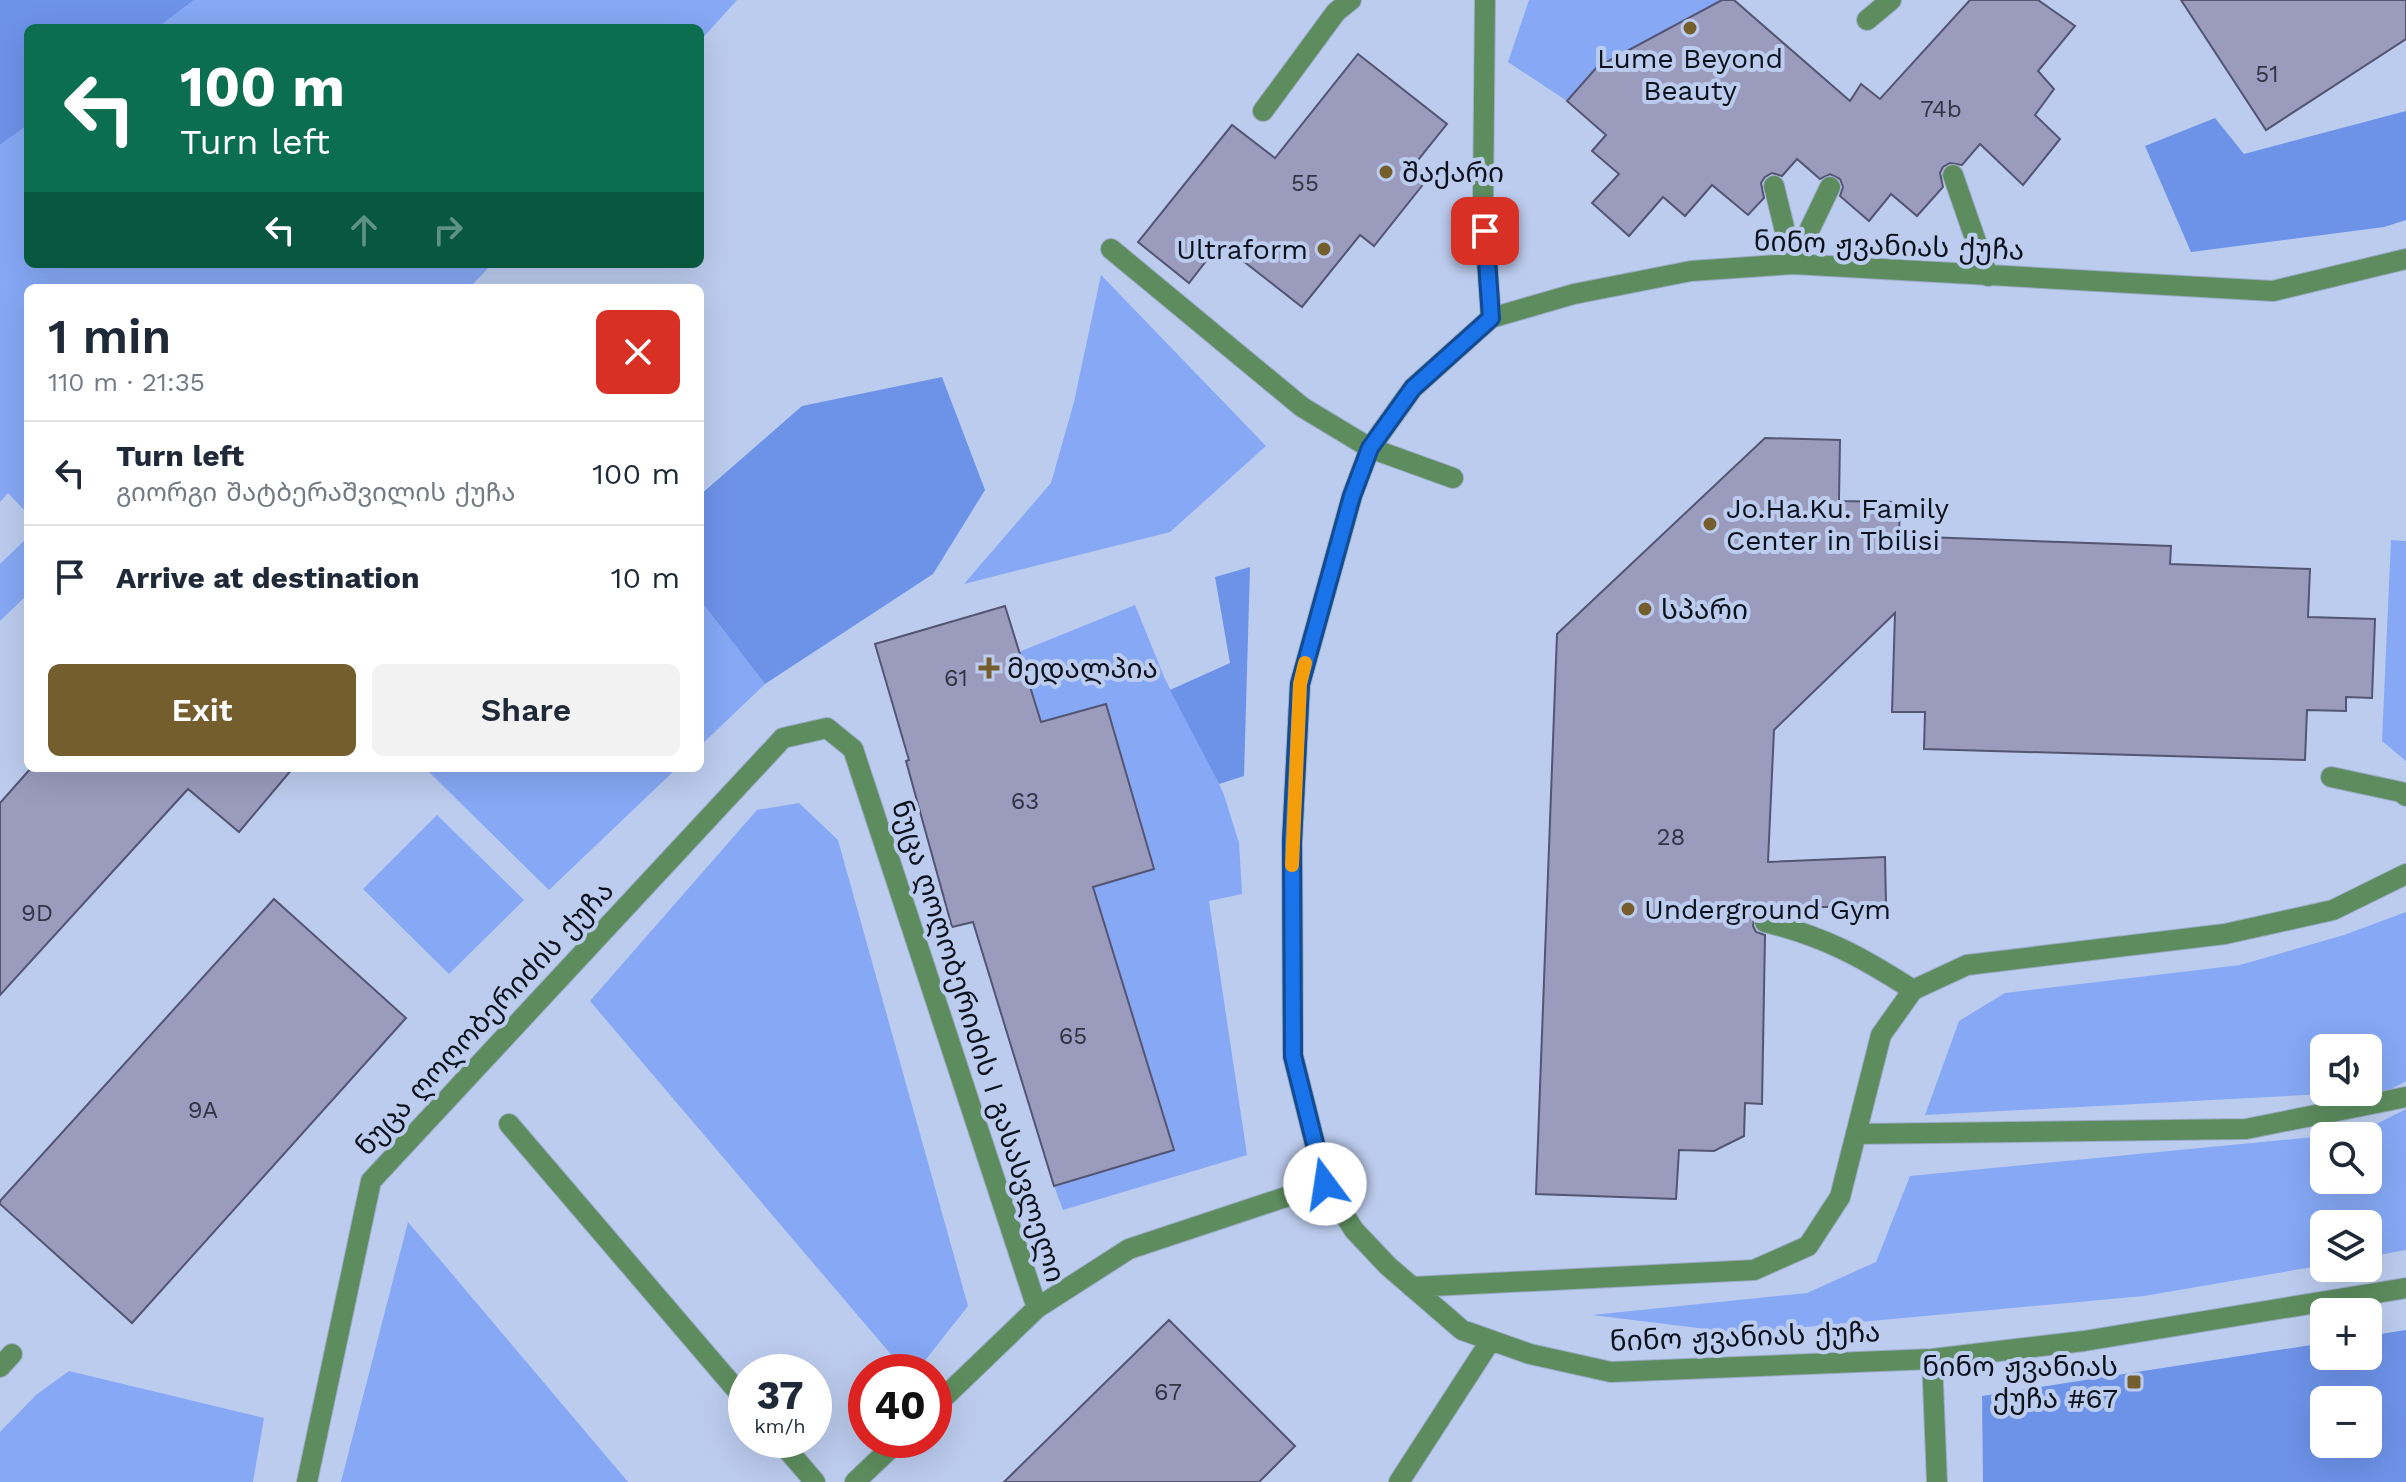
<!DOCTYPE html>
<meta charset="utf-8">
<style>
:root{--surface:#fff;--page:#f2f2f3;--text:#1f2937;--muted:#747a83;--line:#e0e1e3;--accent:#745e2e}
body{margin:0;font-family:"Work Sans","Noto Sans Georgian",sans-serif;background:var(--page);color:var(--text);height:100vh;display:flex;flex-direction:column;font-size:30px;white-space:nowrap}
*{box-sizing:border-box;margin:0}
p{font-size:26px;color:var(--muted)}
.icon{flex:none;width:44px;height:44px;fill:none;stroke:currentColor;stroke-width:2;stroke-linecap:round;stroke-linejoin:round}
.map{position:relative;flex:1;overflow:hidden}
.drawer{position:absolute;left:24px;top:284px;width:680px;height:488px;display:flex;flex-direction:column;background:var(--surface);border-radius:12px;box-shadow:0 8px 32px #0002}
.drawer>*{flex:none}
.banner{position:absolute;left:24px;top:24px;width:680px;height:244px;border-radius:12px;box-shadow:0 8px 32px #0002;background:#0b6e4f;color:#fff;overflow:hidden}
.buttons{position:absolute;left:2310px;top:1034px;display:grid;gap:16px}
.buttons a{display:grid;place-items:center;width:72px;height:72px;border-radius:12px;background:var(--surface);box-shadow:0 8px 32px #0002;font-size:40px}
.speed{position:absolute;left:728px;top:1354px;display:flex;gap:16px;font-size:40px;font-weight:700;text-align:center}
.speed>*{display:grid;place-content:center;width:104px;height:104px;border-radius:50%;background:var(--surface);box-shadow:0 8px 32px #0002;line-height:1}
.speed small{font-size:20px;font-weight:400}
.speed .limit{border:12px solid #d22;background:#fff;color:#111}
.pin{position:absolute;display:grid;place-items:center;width:68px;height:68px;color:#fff;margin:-34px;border-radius:16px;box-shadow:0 4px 12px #0006}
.me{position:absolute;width:88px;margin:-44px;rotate:346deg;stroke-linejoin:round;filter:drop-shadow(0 0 6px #0008)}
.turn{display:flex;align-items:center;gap:28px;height:168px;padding:0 24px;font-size:36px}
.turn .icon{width:104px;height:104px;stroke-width:2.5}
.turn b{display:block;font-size:56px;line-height:68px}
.lanes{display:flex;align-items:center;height:76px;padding:0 24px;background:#0003;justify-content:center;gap:40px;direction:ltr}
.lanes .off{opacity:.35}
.round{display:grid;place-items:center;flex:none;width:84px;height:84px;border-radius:12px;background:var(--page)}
.summary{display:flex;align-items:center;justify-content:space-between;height:136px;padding:0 24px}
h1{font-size:48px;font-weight:600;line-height:60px}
.cta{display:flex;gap:16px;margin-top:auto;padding:16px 24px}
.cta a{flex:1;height:92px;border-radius:12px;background:var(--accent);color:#fff;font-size:32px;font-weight:600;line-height:92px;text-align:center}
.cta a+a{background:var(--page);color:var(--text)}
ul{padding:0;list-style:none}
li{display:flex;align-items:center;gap:24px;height:104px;padding:0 24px;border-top:2px solid var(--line)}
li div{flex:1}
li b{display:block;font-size:30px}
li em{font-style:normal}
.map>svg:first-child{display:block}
.green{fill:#86a8f5}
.forest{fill:#6d93e9;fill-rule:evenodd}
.building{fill:#9b9bbe;stroke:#545473;stroke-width:2}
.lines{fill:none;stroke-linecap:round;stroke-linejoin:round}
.minor-casing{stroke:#9cabc8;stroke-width:22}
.minor{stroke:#5d8d5e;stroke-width:20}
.route-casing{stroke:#114b97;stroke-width:20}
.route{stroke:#1a73e8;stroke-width:14}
.slow{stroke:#f59e0b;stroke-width:14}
.poi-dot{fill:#745e2e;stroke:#bcccee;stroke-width:3}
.labels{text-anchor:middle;stroke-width:8;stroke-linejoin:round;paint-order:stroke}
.number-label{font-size:24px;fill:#303445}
.poi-label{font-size:28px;fill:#0c121d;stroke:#bcccee;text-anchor:start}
.street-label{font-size:28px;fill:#0c121d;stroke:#bcccee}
</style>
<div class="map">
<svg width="2406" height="1482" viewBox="0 0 2406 1482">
<rect width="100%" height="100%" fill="#bcccee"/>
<!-- green -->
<path class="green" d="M 194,0 L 737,0 L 700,41 L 700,28 L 157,28 Z
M 1529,0 L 1722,0 L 1637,95 L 1601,64 L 1567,101 L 1508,62 Z
M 28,125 L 28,264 L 492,264 L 469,288 L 28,288 L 28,514 L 8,493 L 0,502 L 0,145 Z
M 1101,275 L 1266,446 L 1170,532 L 964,584 L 1051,483 L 1074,402 Z
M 28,537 L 28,594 L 0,621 L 0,564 Z
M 2391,540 L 2406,541 L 2406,761 L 2382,741 Z
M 700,600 L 765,684 L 700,746 Z
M 1135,605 L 1165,679 L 1223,792 L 1239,843 L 1242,894 L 1209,901 L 1247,1155 L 1063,1210 L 1054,1186 L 1174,1150 L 1093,887 L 1154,868 L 1106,704 L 1041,722 L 1019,652 Z
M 425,768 L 677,768 L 549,890 Z
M 799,803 L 838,840 L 968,1306 L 916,1372 L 906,1372 L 590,1001 L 757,810 Z
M 437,815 L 524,900 L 449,974 L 363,889 Z
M 2406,912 L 2406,1081 L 2388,1091 L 2368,1092 L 2368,1048 L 2324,1048 L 2324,1092 L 2363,1092 L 1925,1115 L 1959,1021 L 2005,993 L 2240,965 L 2344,935 Z
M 2406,1109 L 2406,1250 L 2368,1257 L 2368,1224 L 2324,1224 L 2324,1265 L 2144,1296 L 1739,1333 L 1592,1315 L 1807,1293 L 1876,1262 L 1910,1176 L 2324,1136 L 2324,1180 L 2368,1180 L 2368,1136 L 2325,1136 L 2359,1133 Z
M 408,1222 L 628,1482 L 341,1482 Z
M 69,1371 L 264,1418 L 253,1482 L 0,1482 L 0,1432 L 36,1395 Z"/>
<!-- forest -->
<path class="forest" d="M 0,0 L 194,0 L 157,28 L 28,28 L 28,125 L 0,145 Z
M 2406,111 L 2406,220 L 2384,227 L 2191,252 L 2145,146 L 2215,118 L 2244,154 Z
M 942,377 L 985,490 L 933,574 L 765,684 L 700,600 L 700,495 L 802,406 Z
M 1250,567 L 1244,776 L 1219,784 L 1170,690 L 1230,663 L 1215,577 Z
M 2406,1330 L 2406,1482 L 1983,1482 L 1982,1396 L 2324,1343 L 2324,1356 L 2368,1356 L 2368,1336 ZM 2324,1400 L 2368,1400 L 2368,1444 L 2324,1444 Z"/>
<!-- building -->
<path class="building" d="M 1722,0 L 1734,0 L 1850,101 L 1861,84 L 1880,99 L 1970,0 L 2038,0 L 2075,26 L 2038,71 L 2054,89 L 2035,115 L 2060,139 L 2023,185 L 1980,144 L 1962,165 L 1950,163 L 1943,167 L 1940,173 L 1943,187 L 1917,216 L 1891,194 L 1869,221 L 1840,196 L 1843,187 L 1840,179 L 1830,174 L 1820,179 L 1797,159 L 1782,176 L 1772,173 L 1765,177 L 1761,183 L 1764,198 L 1748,215 L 1712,185 L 1685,216 L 1663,197 L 1629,236 L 1592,203 L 1619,174 L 1592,151 L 1606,135 L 1567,101 L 1597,67 Z
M 2181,0 L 2406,0 L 2406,39 L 2266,130 Z
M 1358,54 L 1447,124 L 1414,165 L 1429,177 L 1374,246 L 1360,235 L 1302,307 L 1220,243 L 1189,283 L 1138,242 L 1232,125 L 1275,158 Z
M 1765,438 L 1840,440 L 1839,501 L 1900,502 L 1899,536 L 2171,546 L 2170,564 L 2310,569 L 2308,617 L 2375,619 L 2372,698 L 2346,697 L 2346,711 L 2307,710 L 2305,760 L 1924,749 L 1925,712 L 1892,712 L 1895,613 L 1774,730 L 1768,862 L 1885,857 L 1886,905 L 1762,909 L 1755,913 L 1753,926 L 1756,932 L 1765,935 L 1762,1104 L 1745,1103 L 1744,1136 L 1714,1151 L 1679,1150 L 1676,1199 L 1536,1194 L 1557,634 Z
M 1005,606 L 1041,722 L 1106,704 L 1154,869 L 1093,887 L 1174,1150 L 1054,1186 L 973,922 L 952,927 L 906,761 L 909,760 L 875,644 Z
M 31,768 L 293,768 L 239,832 L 188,789 L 0,995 L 0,803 Z
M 274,899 L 406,1018 L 132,1323 L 0,1204 L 0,1201 Z
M 1169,1320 L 1295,1446 L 1259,1482 L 1004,1482 Z"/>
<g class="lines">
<defs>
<path id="minor" d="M 1485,0 L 1483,202 L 1491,318
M 1867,20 L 1891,0
M 1263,111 L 1336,12 L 1351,0
M 1953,175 L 1988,276
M 1774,186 L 1793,264
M 1111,249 L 1302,407 L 1370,448 L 1453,478
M 2406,259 L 2273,291 L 1793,264 L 1691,271 L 1574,294 L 1491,318 L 1413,388 L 1370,448 L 1352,496 L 1300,684 L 1292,842 L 1293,1056 L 1325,1184 L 1354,1230 L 1388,1266 L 1462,1330 L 1530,1354 L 1611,1372 L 1932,1359 L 2084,1341 L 2406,1288
M 1793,264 L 1830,187
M 2331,777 L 2401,792 L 2406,796
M 1765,922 C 1825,937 1862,957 1913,990
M 509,1124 L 746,1401
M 1856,1134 L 2246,1129 L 2406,1097
M 1412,1287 L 1754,1270 L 1808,1246 L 1840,1197 L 1881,1035 L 1913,990 L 1967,965 L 2225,934 L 2333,910 L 2406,874
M 1932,1359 L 1937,1482
M 0,1367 L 12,1354
M 934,1407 L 1037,1308
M 779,1440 L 815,1482
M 307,1482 L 371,1181 L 783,738 L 827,728 L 853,749 L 1037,1308 L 1129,1249 L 1325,1184
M 855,1482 L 899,1440
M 1399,1482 L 1491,1340"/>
</defs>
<!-- minor casing -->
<use href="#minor" class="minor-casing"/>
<!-- minor -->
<use href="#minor" class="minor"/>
</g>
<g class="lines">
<defs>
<path id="route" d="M 1325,1184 L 1293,1056 L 1292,842 L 1300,684 L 1352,496 L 1370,448 L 1413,388 L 1491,318 L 1485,231"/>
</defs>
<!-- route casing -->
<use href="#route" class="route-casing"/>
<!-- route -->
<use href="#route" class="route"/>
<!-- slow -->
<path class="slow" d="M 1292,865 L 1300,684 L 1305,663"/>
</g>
<!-- markers -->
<g class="poi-dot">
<circle cx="1690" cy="28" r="8"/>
<circle cx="1386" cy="172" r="8"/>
<circle cx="1324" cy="249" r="8"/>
<circle cx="1710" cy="524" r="8"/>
<circle cx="1645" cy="609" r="8"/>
<path d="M985 656h8v8h8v8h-8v8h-8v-8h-8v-8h8z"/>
<circle cx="1628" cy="909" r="8"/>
<rect x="2126" y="1374" width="16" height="16" rx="4"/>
</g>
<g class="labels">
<!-- number labels -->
<g class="number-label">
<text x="2267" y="82">51</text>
<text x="1941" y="117">74b</text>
<text x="1305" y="191">55</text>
<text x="956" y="686">61</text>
<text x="1025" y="809">63</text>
<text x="1671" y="845">28</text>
<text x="37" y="921">9D</text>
<text x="1073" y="1044">65</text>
<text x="203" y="1118">9A</text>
<text x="1168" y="1400">67</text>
</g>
<!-- poi labels -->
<g class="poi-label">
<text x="1690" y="68" text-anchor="middle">Lume Beyond<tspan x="1690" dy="32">Beauty</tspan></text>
<text x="1402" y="182">შაქარი</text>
<text x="1308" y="259" text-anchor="end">Ultraform</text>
<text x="1726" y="518">Jo.Ha.Ku. Family<tspan x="1726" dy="32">Center in Tbilisi</tspan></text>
<text x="1661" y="619">სპარი</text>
<text x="1007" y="678">მედალპია</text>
<text x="1644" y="919">Underground Gym</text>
<text x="2118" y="1376" text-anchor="end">ნინო ჟვანიას<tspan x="2118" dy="32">ქუჩა #67</tspan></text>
</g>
<!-- street labels -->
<g class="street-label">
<text transform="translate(1889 245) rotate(2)" y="10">ნინო ჟვანიას ქუჩა</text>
<text transform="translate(484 1018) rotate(-47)" y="10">ნუცა ღოღობერიძის ქუჩა</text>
<text transform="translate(979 1041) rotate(72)" y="10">ნუცა ღოღობერიძის I გასასვლელი</text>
<text transform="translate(1745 1336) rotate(-2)" y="10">ნინო ჟვანიას ქუჩა</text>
</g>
</g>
</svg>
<div class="buttons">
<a><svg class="icon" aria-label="sound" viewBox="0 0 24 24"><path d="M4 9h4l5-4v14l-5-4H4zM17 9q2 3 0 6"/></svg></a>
<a><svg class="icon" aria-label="search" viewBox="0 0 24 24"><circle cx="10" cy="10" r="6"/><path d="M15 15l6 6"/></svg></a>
<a><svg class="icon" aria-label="layers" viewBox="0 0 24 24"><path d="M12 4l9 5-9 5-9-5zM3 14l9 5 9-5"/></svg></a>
<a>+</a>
<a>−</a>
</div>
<div class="speed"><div>37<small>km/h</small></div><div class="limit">40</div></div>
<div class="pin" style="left:1485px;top:231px;background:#d93025"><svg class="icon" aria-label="arrive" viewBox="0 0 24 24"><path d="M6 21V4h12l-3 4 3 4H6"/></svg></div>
<svg class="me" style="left:1325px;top:1184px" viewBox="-20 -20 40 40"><circle r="19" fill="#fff"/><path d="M0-13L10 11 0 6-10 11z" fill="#1a73e8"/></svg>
<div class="banner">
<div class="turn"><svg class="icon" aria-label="left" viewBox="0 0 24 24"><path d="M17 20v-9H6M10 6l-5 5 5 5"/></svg><div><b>100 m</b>Turn left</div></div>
<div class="lanes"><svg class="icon" aria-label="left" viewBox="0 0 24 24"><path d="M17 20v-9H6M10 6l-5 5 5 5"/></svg><svg class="icon off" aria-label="ahead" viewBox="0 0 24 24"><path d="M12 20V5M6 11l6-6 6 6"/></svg><svg class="icon off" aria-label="right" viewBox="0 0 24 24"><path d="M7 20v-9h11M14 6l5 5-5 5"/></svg></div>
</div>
<section class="drawer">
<div class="summary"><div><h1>1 min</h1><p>110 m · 21:35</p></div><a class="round" style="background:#d93025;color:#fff"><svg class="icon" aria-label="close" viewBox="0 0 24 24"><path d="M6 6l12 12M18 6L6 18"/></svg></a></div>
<ul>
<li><svg class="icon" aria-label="left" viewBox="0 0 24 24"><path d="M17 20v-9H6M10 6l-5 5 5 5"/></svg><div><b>Turn left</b><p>გიორგი შატბერაშვილის ქუჩა</p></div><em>100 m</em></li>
<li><svg class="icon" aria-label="arrive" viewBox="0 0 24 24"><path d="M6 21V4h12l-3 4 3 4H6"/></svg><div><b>Arrive at destination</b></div><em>10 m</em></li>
</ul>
<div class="cta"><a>Exit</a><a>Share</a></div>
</section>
</div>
